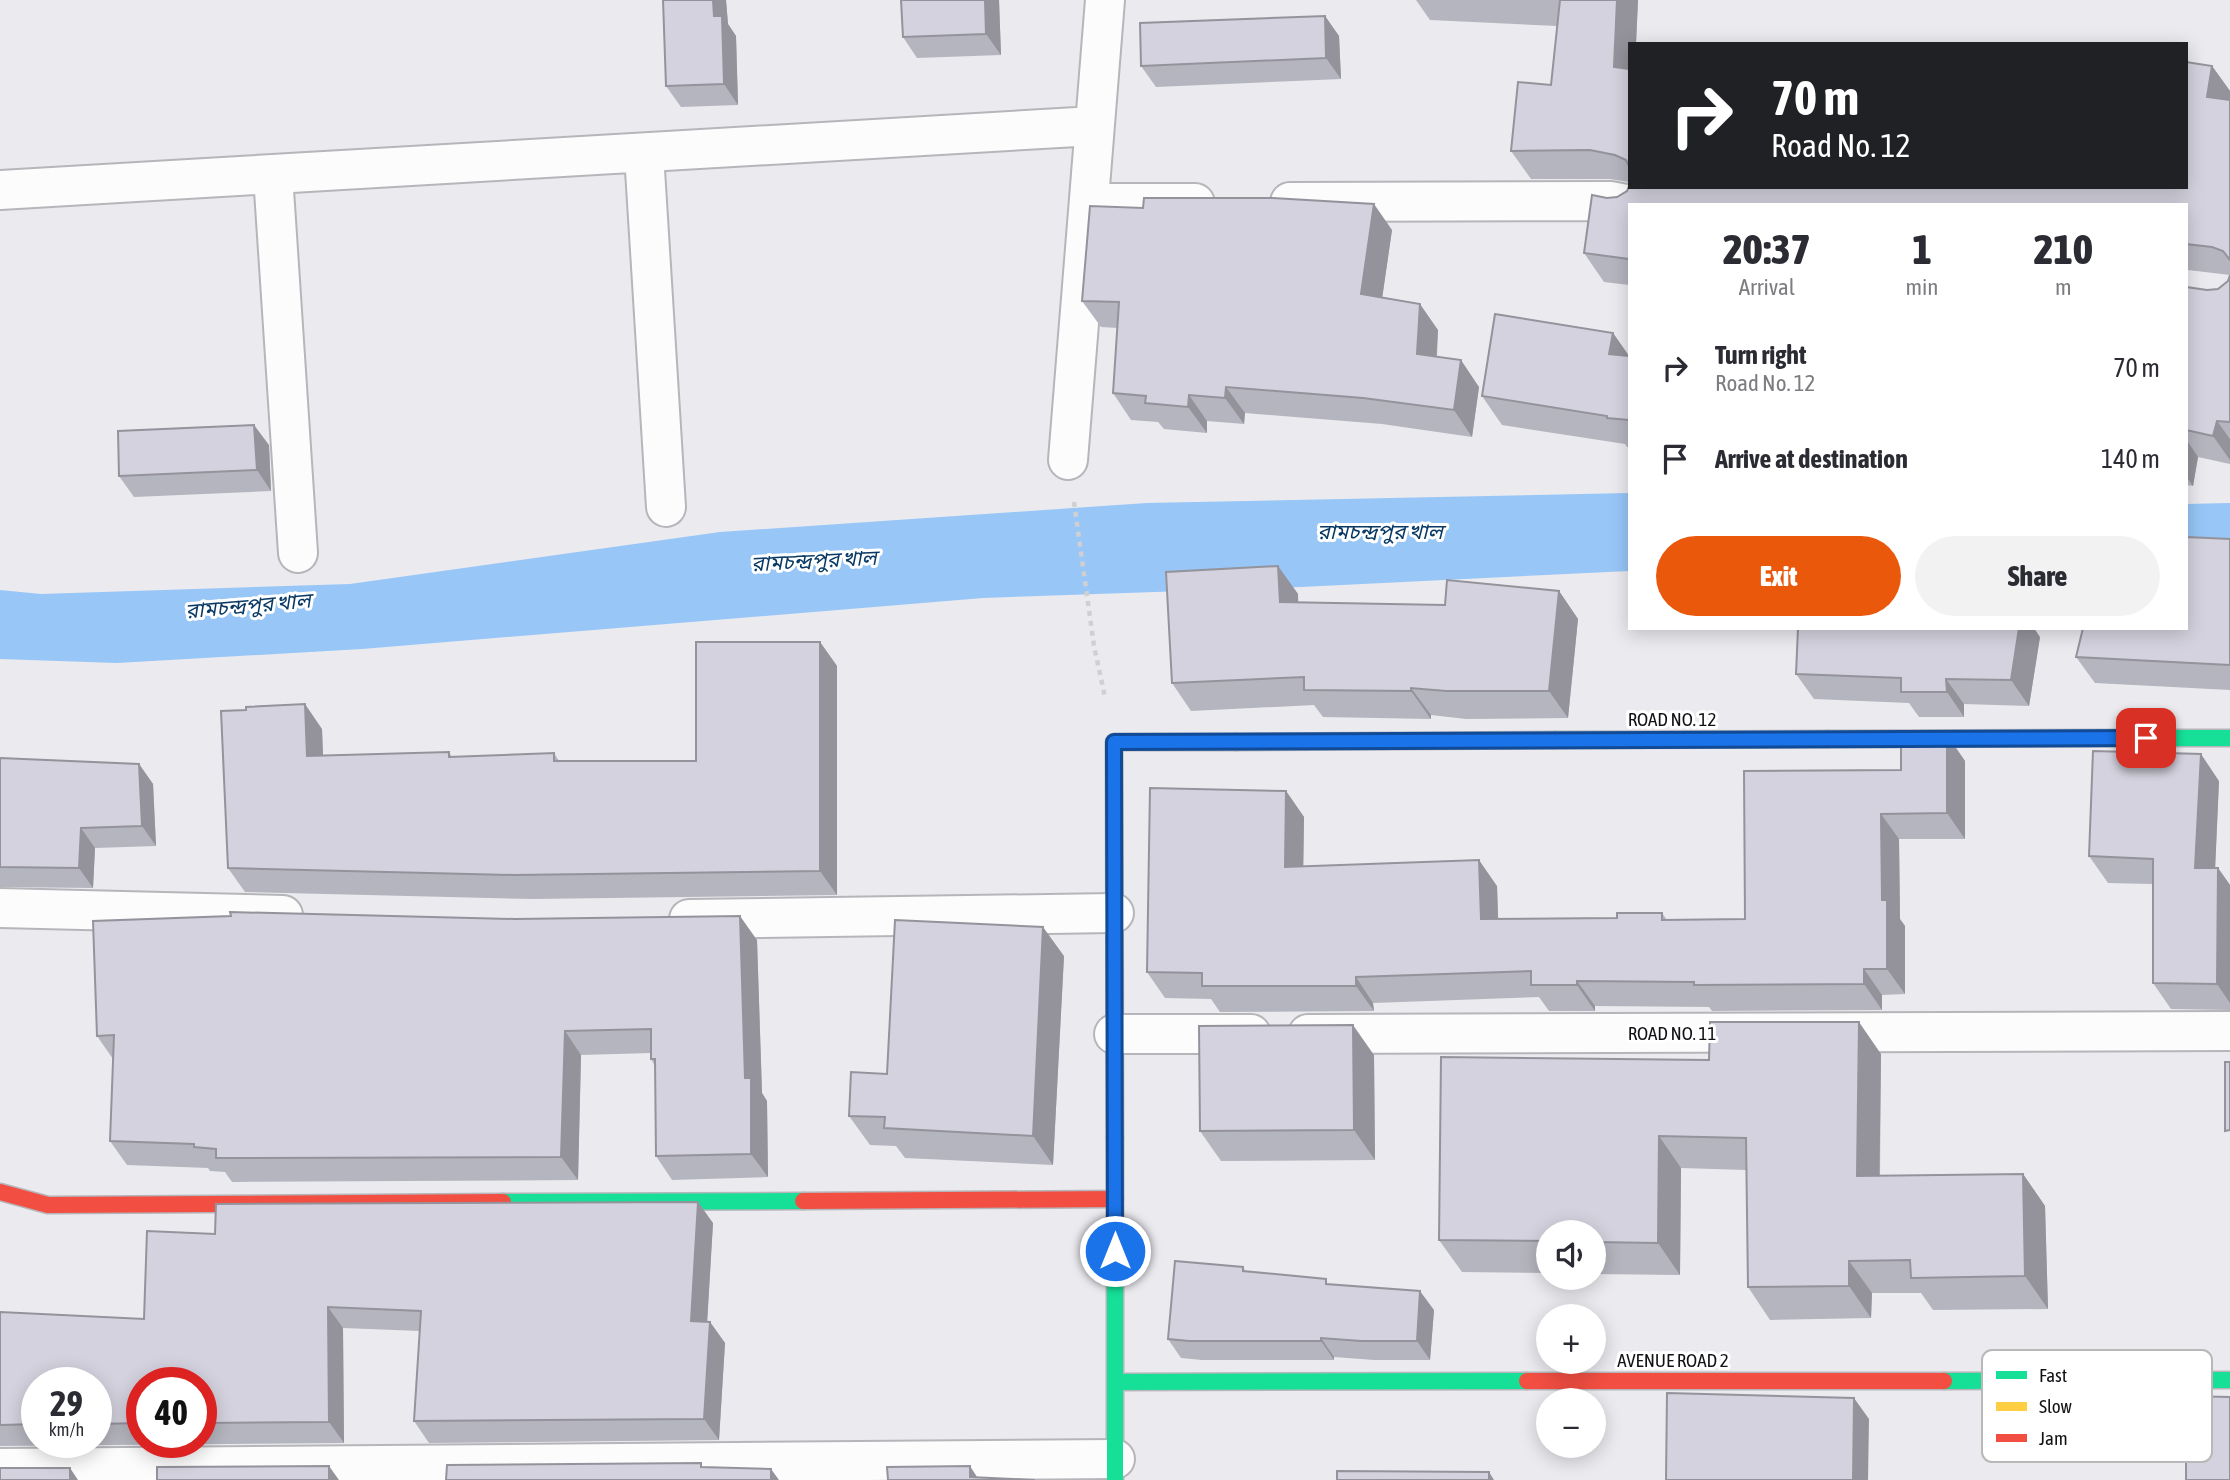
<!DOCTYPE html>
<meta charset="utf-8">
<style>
:root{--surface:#fff;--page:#f2f2f3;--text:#2b2b33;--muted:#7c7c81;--accent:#ea580c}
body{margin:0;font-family:"Asap Condensed","Noto Sans Bengali",sans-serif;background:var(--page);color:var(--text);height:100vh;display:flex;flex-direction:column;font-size:26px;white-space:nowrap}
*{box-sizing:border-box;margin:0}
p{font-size:23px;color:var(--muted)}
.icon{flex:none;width:38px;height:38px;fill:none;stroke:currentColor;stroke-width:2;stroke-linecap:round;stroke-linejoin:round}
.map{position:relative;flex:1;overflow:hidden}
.details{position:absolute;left:1628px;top:203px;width:560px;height:427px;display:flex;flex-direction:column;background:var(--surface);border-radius:0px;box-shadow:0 4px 18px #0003}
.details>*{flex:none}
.hud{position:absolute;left:1628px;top:42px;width:560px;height:147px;border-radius:0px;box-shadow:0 4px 18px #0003;background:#202124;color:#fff;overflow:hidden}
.controls{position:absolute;left:1536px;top:1220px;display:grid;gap:14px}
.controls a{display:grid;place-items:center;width:70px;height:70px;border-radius:50%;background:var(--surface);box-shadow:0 4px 18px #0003;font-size:35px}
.speed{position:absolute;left:21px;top:1367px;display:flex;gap:14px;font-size:35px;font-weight:700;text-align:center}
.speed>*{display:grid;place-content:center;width:91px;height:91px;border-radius:50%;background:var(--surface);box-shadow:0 4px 18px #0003;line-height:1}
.speed small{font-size:18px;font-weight:400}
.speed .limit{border:10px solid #d22;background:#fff;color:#111}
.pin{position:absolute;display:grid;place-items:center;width:60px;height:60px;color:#fff;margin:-30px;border-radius:14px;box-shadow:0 4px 10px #0006}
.me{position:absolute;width:77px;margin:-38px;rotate:0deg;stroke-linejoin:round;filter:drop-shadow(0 0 5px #0008)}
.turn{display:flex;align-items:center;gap:24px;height:147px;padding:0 28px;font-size:32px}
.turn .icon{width:91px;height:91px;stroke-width:2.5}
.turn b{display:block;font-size:49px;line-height:60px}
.eta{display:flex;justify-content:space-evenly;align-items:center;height:119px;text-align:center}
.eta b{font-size:42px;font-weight:800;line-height:49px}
.cta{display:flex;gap:14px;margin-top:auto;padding:14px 28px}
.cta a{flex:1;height:80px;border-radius:42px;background:var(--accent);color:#fff;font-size:28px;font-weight:800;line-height:80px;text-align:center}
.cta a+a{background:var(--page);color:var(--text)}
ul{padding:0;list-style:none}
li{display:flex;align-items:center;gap:21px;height:91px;padding:0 28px}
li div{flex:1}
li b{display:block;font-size:26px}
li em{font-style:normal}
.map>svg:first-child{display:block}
.water{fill:#97c6f7}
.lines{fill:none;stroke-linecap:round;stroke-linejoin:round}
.street-casing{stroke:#b6b6ba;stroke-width:42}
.fast-casing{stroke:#b6b6ba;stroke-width:19}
.slow-casing{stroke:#b6b6ba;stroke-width:19}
.jam-casing{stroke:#b6b6ba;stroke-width:19}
.path{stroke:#d0d0d3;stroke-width:4.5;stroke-dasharray:5 5;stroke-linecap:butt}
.street{stroke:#fcfcfd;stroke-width:38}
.fast{stroke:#16e098;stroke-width:16}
.slow{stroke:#ffcf43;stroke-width:16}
.jam{stroke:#f24e42;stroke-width:16}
.wall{fill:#b5b5bf;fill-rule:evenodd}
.shaded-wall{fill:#94939b}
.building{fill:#d3d2de;stroke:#94939b;stroke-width:2}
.route-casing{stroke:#114b97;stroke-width:18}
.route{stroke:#1a73e8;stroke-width:12}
.labels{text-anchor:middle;stroke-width:6;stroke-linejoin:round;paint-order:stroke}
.street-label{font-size:19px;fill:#121216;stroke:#fff}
.water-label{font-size:21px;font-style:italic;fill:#083964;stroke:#fff}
.key{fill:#fff;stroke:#b8b8b9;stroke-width:2}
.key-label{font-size:19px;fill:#121216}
</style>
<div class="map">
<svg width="2230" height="1480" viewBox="0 0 2230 1480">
<rect width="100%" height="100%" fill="#eaeaef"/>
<!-- water -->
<path class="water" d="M 1629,493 L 1629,571 L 1301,587 L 983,598 L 362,649 L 117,663 L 0,659 L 0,590 L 41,594 L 350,584 L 720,532 L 1147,503 Z
M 2230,503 L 2230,549 L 2186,550 L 2186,504 Z"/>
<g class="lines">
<defs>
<path id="street" d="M 644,154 L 666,507
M 273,175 L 298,553
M 0,190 L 1094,126
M 1290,202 L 1610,201 L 1631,205
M 1089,203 L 1195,203
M 1068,460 L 1105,0
M 0,908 L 283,915
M 689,919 L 1114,913
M 1114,1034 L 1251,1034
M 1308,1034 L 2230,1031
M 0,1468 L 1115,1459"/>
<path id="fast" d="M 2133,738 L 2230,738
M 1236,742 L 1555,740
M 1115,1138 L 1115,1480
M 503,1202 L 803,1201
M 1944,1381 L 2230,1380
M 1115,1382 L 1527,1381"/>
<path id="slow" d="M 1555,740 L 1827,739
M 1115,1138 L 1114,742 L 1236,742"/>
<path id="jam" d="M 1827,739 L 2133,738
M 0,1192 L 48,1205 L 503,1202
M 803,1201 L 1115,1199
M 1527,1381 L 1944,1381"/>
</defs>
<!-- street casing -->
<use href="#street" class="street-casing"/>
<!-- fast casing -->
<use href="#fast" class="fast-casing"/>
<!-- slow casing -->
<use href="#slow" class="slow-casing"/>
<!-- jam casing -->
<use href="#jam" class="jam-casing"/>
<!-- path -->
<path class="path" d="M 1074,502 L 1094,646 L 1105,697"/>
<!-- street -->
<use href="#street" class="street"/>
<!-- fast -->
<use href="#fast" class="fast"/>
<!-- slow -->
<use href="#slow" class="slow"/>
<!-- jam -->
<use href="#jam" class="jam"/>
</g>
<!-- wall -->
<path class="wall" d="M 663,0 L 726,0 L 728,24 L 736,36 L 738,105 L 681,107 L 666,86 Z
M 901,0 L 999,0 L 1001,55 L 917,58 L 903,37 Z
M 1416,0 L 1638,0 L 1636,44 L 1629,44 L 1629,182 L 1610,179 L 1531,179 L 1511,151 L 1551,85 L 1557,26 L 1430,20 Z
M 1325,16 L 1339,36 L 1341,79 L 1156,87 L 1141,66 Z
M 2212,66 L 2230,91 L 2230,464 L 2198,457 L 2193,486 L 2186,485 L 2186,287 L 2207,290 L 2218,289 L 2228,281 L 2230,275 L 2188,270 L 2186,271 L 2186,205 L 1629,205 L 1629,285 L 1604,282 L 1584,253 L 1607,198 L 1617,197 L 1627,191 L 2186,187 Z
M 1392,230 L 1382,298 L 1438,330 L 1437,357 L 1479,387 L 1472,437 L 1382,424 L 1245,413 L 1244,424 L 1207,421 L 1207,433 L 1164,429 L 1158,422 L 1131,420 L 1113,393 L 1118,328 L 1101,327 L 1082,301 Z
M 1613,333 L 1629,356 L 1629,447 L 1627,447 L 1625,444 L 1502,425 L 1482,396 Z
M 269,445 L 271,491 L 134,497 L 119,476 Z
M 2230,539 L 2230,690 L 2095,683 L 2076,657 L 2186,628 Z
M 1278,566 L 1298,594 L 1298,602 L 1445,605 L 1559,591 L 1578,619 L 1568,718 L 1466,719 L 1431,715 L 1431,719 L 1323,717 L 1314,705 L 1191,711 L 1172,683 Z
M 2040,637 L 2029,706 L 1964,704 L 1964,717 L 1919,717 L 1909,703 L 1814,699 L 1796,674 Z
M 820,642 L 837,666 L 837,895 L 532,899 L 245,892 L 228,868 L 246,710 L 322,729 L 323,756 L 449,752 L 452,757 L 554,753 L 559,761 L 696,761 Z
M 1947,735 L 1965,761 L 1965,839 L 1899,839 L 1900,919 L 1905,926 L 1905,994 L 1882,995 L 1882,1010 L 1712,1011 L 1709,1007 L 1595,1006 L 1595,1011 L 1549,1011 L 1539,997 L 1373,1003 L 1374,1011 L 1220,1012 L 1211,999 L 1165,998 L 1147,972 L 1286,791 L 1304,817 L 1303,866 L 1497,886 L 1498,919 L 1617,918 L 1662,913 L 1667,920 L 1745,919 L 1901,770 Z
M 0,758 L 139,764 L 153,784 L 156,846 L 95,848 L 93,888 L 0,887 Z
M 2219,781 L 2215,868 L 2218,868 L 2230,885 L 2230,1010 L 2171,1009 L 2153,983 L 2153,884 L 2108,883 L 2089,856 Z
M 757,940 L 762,1093 L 767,1101 L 768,1177 L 672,1180 L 656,1156 L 655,1066 L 651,1059 L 651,1053 L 581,1055 L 578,1180 L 232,1182 L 225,1172 L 210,1171 L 208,1168 L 127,1165 L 110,1141 L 113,1059 L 97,1036 Z
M 1064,956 L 1053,1165 L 905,1158 L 896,1146 L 870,1145 L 849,1116 Z
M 1881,1054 L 1880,1176 L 2023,1174 L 2045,1206 L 2048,1309 L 1933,1310 L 1921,1293 L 1872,1293 L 1871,1318 L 1770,1320 L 1748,1287 L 1746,1170 L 1681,1168 L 1680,1275 L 1594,1274 L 1594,1232 L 1549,1232 L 1549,1273 L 1462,1272 L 1439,1240 L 1709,1060 Z
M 1374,1055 L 1375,1160 L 1221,1161 L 1200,1131 Z
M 713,1223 L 707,1322 L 710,1322 L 725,1343 L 719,1440 L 429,1443 L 414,1421 L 420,1331 L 343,1328 L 344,1443 L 0,1446 L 0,1312 L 144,1319 L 215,1234 ZM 37,1382 L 96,1382 L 96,1442 L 37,1442 ZM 142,1382 L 201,1382 L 201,1442 L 142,1442 Z
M 1243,1267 L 1246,1272 L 1330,1284 L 1434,1310 L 1430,1360 L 1374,1360 L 1334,1357 L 1334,1360 L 1202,1360 L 1181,1358 L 1168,1339 Z"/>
<!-- shaded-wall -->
<path class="shaded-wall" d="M 713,0 L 726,0 L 728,24 L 736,36 L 738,105 L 724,84 L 714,16 Z
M 985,0 L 999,0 L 1001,55 L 986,34 Z
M 1617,0 L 1638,0 L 1636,44 L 1629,44 L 1629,89 L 1614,67 Z
M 1325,16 L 1339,36 L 1341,79 L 1326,58 Z
M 2212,66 L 2230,91 L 2230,108 L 2207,97 Z
M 1374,204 L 1392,230 L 1379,320 L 1361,294 Z
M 1420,304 L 1438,330 L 1435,380 L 1417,354 Z
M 1613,333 L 1629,356 L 1609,354 Z
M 1461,360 L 1479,387 L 1472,437 L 1454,410 Z
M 1226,387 L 1245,413 L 1244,424 L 1225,398 Z
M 1189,395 L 1207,421 L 1207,433 L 1188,407 Z
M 2217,421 L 2230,439 L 2230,460 L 2213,436 Z
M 254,425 L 269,445 L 271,491 L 257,470 Z
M 2186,439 L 2198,457 L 2193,486 L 2186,476 Z
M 1278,566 L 1298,594 L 1299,629 L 1280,602 Z
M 1559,591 L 1578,619 L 1568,718 L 1549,691 Z
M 2019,628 L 2034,628 L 2040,637 L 2029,706 L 2011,680 Z
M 820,642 L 837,666 L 837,895 L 820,871 Z
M 1946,679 L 1964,704 L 1964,717 L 1947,692 Z
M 1411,688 L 1431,715 L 1431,719 L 1411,691 Z
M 305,704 L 322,729 L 324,781 L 307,756 Z
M 1947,735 L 1965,761 L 1965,839 L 1947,813 Z
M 2201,754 L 2219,781 L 2214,894 L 2195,868 Z
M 139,764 L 153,784 L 156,846 L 142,826 Z
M 1286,791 L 1304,817 L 1303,893 L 1285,867 Z
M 1881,814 L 1899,839 L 1900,919 L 1905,926 L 1905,994 L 1887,969 L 1882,900 Z
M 81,828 L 95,848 L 93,888 L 79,868 Z
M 1479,860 L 1497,886 L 1499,944 L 1481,919 Z
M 2218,868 L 2230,885 L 2230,1003 L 2217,984 Z
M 740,916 L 757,940 L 762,1093 L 767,1101 L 768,1177 L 751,1154 L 745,1078 Z
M 1043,927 L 1064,956 L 1053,1165 L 1033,1136 Z
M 1864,969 L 1882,995 L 1882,1010 L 1864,984 Z
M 1356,977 L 1373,1003 L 1374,1011 L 1356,986 Z
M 1577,981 L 1595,1006 L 1595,1011 L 1577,985 Z
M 1859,1022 L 1881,1054 L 1879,1208 L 1857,1176 Z
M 1353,1025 L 1374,1055 L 1375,1160 L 1354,1130 Z
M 565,1031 L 581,1055 L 578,1180 L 561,1157 Z
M 1659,1136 L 1681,1168 L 1680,1275 L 1658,1243 Z
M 2023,1174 L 2045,1206 L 2048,1309 L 2025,1276 Z
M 698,1202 L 713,1223 L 706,1342 L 691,1321 Z
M 1849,1261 L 1872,1293 L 1871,1318 L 1849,1286 Z
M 1420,1291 L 1434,1310 L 1430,1360 L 1417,1341 Z
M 328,1307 L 343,1328 L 344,1443 L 329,1422 Z
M 710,1322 L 725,1343 L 719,1440 L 704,1419 Z
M 1321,1338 L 1334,1357 L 1334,1360 L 1321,1341 Z
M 1854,1398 L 1869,1419 L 1868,1480 L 1853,1480 Z
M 329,1466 L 339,1480 L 329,1480 Z
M 970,1466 L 979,1480 L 970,1477 Z
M 70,1468 L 78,1480 L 70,1480 Z
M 771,1469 L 779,1480 L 771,1480 Z
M 1489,1472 L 1494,1480 L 1489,1480 Z"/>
<!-- building -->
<path class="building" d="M 663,0 L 713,0 L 714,16 L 722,16 L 724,84 L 666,86 Z
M 901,0 L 985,0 L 986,34 L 903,37 Z
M 1560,0 L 1617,0 L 1614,67 L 1629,69 L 1629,166 L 1626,160 L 1615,155 L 1590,150 L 1511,151 L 1518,82 L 1551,85 Z
M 1325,16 L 1326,58 L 1141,66 L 1140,23 Z
M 2186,62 L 2212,66 L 2207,97 L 2230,100 L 2230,260 L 2223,251 L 2212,247 L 2186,244 L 2186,205 L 1629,205 L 1629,259 L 1584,253 L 1592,195 L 1607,198 L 1617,197 L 1627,191 L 1629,186 L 2186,187 Z
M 1144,198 L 1273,198 L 1374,204 L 1361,294 L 1420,304 L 1417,354 L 1461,360 L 1454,410 L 1363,398 L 1226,387 L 1225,398 L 1189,395 L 1188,407 L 1145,403 L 1146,396 L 1113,393 L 1119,302 L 1082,301 L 1090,206 L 1143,208 Z
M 2230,275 L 2230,422 L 2217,421 L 2213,436 L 2186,430 L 2186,287 L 2207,290 L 2218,289 L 2228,281 Z
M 1495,314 L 1613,333 L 1609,354 L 1629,356 L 1629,420 L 1607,418 L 1607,416 L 1482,396 Z
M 254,425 L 257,470 L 119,476 L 118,431 Z
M 2186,537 L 2230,539 L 2230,665 L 2076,657 L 2083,628 L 2186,628 Z
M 1278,566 L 1280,602 L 1445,605 L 1447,580 L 1559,591 L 1549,691 L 1446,691 L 1411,688 L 1411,691 L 1304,690 L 1304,677 L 1172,683 L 1166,572 Z
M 1798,628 L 2019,628 L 2011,680 L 1946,679 L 1947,692 L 1901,692 L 1901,678 L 1796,674 Z
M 696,642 L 820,642 L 820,871 L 515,875 L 228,868 L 221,711 L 246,710 L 246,707 L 305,704 L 307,756 L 449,752 L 449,757 L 554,753 L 554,761 L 696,761 Z
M 1901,735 L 1947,735 L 1947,813 L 1881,814 L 1882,900 L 1887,900 L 1887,969 L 1864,969 L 1864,984 L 1694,985 L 1694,982 L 1577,981 L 1577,985 L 1531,985 L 1531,971 L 1356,977 L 1356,986 L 1202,986 L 1202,973 L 1147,972 L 1150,788 L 1286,791 L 1285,867 L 1479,860 L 1481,919 L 1617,918 L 1617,913 L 1662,913 L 1662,920 L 1745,919 L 1744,771 L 1901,770 Z
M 2093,751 L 2201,754 L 2195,868 L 2218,868 L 2217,984 L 2153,983 L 2153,859 L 2089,856 Z
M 0,758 L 139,764 L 142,826 L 81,828 L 79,868 L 0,867 Z
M 230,912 L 515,919 L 740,916 L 745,1078 L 751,1078 L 751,1154 L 656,1156 L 655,1059 L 651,1059 L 651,1029 L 565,1031 L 561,1157 L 216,1158 L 216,1149 L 194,1147 L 194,1144 L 110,1141 L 114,1035 L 97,1036 L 93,921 L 231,916 Z
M 895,920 L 1043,927 L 1033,1136 L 884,1128 L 885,1117 L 849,1116 L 851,1072 L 887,1074 Z
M 1710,1022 L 1859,1022 L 1857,1176 L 2023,1174 L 2025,1276 L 1911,1278 L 1910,1260 L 1849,1261 L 1849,1286 L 1748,1287 L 1746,1138 L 1659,1136 L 1658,1243 L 1594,1242 L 1594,1232 L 1549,1232 L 1549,1241 L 1439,1240 L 1441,1057 L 1709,1060 Z
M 1353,1025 L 1354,1130 L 1200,1131 L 1199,1026 Z
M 2225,1062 L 2230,1062 L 2230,1130 L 2225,1131 Z
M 698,1202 L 691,1321 L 710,1322 L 704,1419 L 414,1421 L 421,1311 L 328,1307 L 329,1422 L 201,1423 L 201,1382 L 142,1382 L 142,1423 L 96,1424 L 96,1382 L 37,1382 L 37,1424 L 0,1425 L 0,1312 L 144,1319 L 147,1231 L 215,1234 L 216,1204 Z
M 1175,1261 L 1243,1267 L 1243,1271 L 1326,1279 L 1326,1284 L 1420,1291 L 1417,1341 L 1361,1341 L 1321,1338 L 1321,1341 L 1189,1341 L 1168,1339 Z
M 1667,1393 L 1854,1398 L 1853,1480 L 1666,1480 Z
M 2186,1396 L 2230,1397 L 2230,1480 L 2186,1480 Z
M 701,1463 L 701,1467 L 771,1469 L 771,1480 L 446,1480 L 447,1465 Z
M 329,1466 L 329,1480 L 157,1480 L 157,1467 Z
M 970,1466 L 970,1477 L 1035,1480 L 888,1480 L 887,1467 Z
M 0,1468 L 70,1468 L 70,1480 L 0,1480 Z
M 1337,1471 L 1489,1472 L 1489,1480 L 1337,1480 Z"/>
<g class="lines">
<defs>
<path id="route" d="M 1115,1251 L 1114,742 L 2146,738"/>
</defs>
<!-- route casing -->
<use href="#route" class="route-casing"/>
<!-- route -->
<use href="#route" class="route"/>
</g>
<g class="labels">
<!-- street labels -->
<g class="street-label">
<text x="1672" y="726">ROAD NO. 12</text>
<text x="1672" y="1040">ROAD NO. 11</text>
<text x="1673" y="1367">AVENUE ROAD 2</text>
</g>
<!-- water labels -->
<g class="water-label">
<text x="1380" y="539">রামচন্দ্রপুর খাল</text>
<text transform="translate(814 561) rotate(-3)" y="7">রামচন্দ্রপুর খাল</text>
<text transform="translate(248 606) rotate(-5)" y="7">রামচন্দ্রপুর খাল</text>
</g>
</g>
<!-- legend -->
<rect x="1982" y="1350" width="230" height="112" rx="10" class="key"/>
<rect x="1996" y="1371" width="31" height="8" fill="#16e098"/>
<rect x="1996" y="1402" width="31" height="9" fill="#ffcf43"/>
<rect x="1996" y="1434" width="31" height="8" fill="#f24e42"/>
<g class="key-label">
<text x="2039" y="1382">Fast</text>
<text x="2039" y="1413">Slow</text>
<text x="2039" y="1445">Jam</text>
</g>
</svg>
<div class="controls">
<a><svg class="icon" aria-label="sound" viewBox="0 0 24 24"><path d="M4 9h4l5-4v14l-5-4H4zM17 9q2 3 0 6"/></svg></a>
<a>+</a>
<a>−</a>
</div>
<div class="speed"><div>29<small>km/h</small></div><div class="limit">40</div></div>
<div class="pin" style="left:2146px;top:738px;background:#d93025"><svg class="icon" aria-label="arrive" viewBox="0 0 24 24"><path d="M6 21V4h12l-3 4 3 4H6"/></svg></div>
<svg class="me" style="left:1115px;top:1251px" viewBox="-20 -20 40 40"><circle r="17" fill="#1a73e8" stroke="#fff" stroke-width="3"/><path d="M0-11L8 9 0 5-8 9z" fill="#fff"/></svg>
<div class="hud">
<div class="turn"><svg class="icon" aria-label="right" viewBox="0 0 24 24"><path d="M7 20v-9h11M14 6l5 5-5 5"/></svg><div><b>70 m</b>Road No. 12</div></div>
</div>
<section class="details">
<div class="eta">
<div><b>20:37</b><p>Arrival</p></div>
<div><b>1</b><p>min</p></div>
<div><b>210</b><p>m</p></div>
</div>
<ul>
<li><svg class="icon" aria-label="right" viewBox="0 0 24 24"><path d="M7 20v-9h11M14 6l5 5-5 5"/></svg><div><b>Turn right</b><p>Road No. 12</p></div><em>70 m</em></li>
<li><svg class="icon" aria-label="arrive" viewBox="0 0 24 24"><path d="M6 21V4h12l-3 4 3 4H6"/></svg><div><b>Arrive at destination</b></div><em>140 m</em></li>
</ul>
<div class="cta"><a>Exit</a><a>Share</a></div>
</section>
</div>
